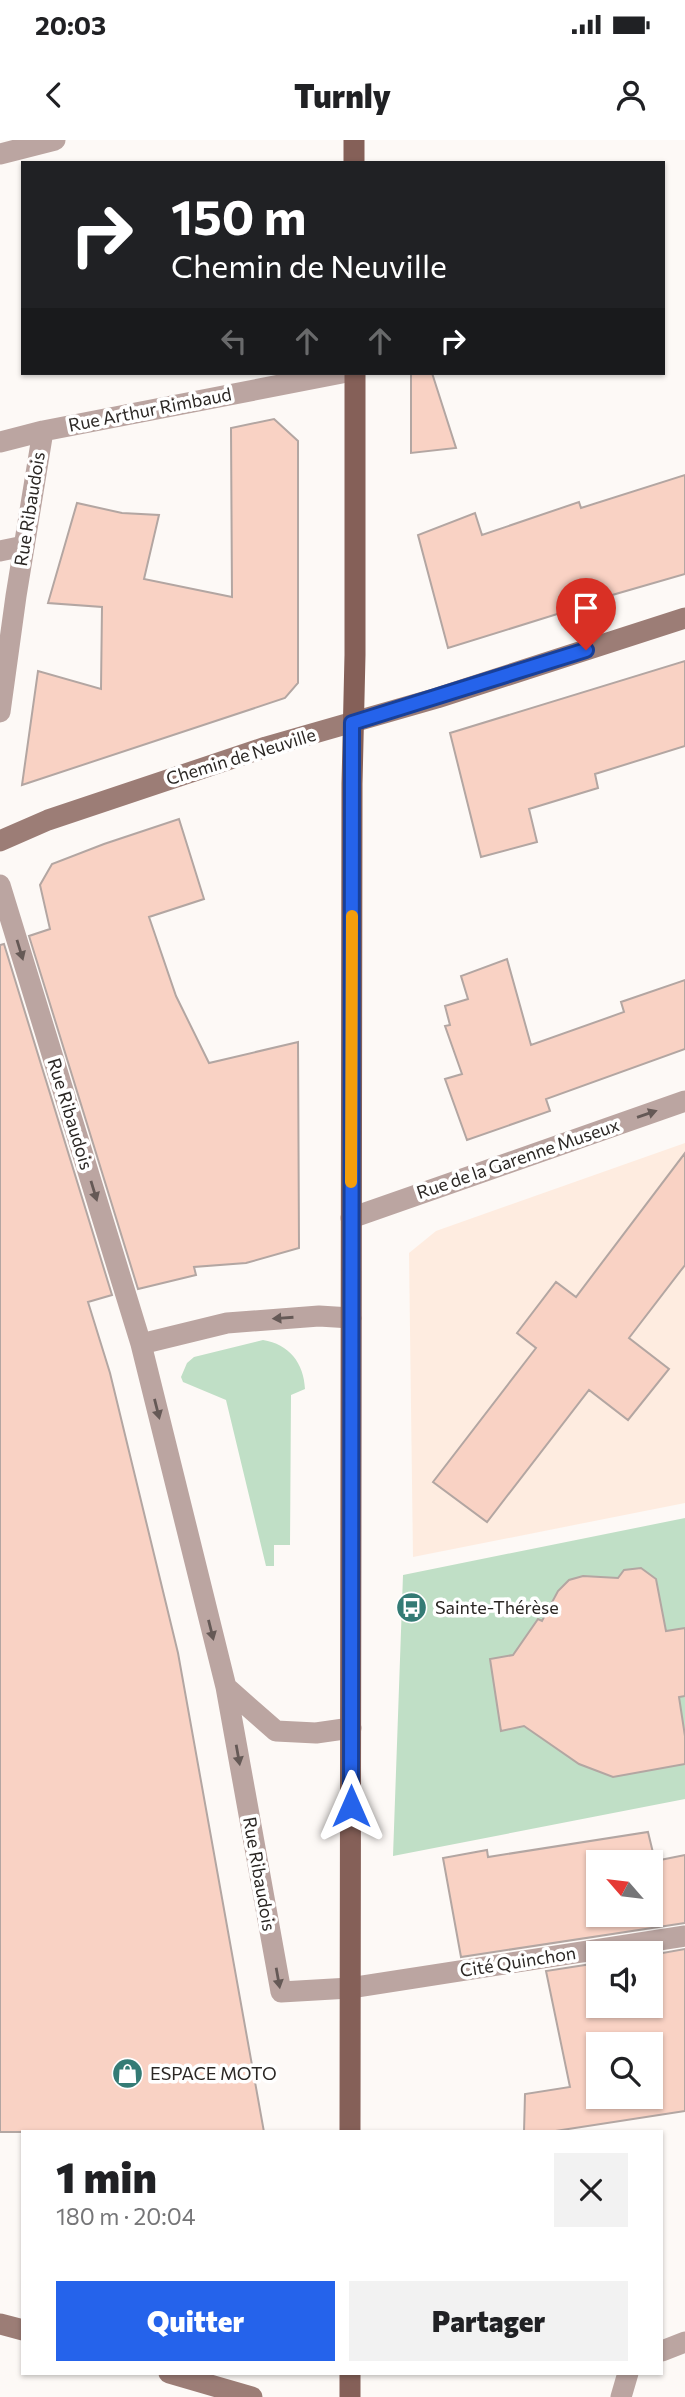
<!DOCTYPE html>
<html lang="fr">
<meta charset="utf-8">
<style>
:root{--surface:#fff;--page:#f2f2f2;--text:#202124;--muted:#757577;--accent:#2563eb}
body{margin:0;font-family:Commissioner,sans-serif;background:var(--page);color:var(--text);height:100vh;display:flex;flex-direction:column;font-size:26px;white-space:nowrap}
*{box-sizing:border-box;margin:0}
p{font-size:23px;color:var(--muted)}
.icon{flex:none;width:38px;height:38px;fill:none;stroke:currentColor;stroke-width:2;stroke-linecap:round;stroke-linejoin:round}
.map{position:relative;flex:1;overflow:hidden}
.drawer{position:absolute;left:21px;top:1990px;width:642px;height:245px;display:flex;flex-direction:column;background:var(--surface);border-radius:0px;box-shadow:0 2px 5px #0004}
.drawer>*{flex:none}
.guide{position:absolute;left:21px;top:21px;width:644px;height:214px;border-radius:0px;box-shadow:0 2px 5px #0004;background:#202124;color:#fff;overflow:hidden}
.needle{width:46px;rotate:298deg}
.controls{position:absolute;left:586px;top:1710px;display:grid;gap:14px}
.controls a{display:grid;place-items:center;width:77px;height:77px;border-radius:0px;background:var(--surface);box-shadow:0 2px 5px #0004;font-size:35px}
.pin{position:absolute;display:grid;place-items:center;width:60px;height:60px;color:#fff;margin:-72px -30px;border-radius:50% 50% 50% 0;rotate:-45deg;box-shadow:0 0 7px #0007}
.pin .icon{rotate:45deg}
.me{position:absolute;width:77px;margin:-38px;rotate:0deg;stroke-linejoin:round;filter:drop-shadow(0 0 5px #0008)}
.turn{display:flex;align-items:center;gap:24px;height:147px;padding:0 35px;font-size:32px}
.turn .icon{width:91px;height:91px;stroke-width:2.5}
.turn b{display:block;font-size:49px;line-height:60px}
.lanes{display:flex;align-items:center;height:66px;padding:0 35px;background:#0003;justify-content:center;gap:35px;direction:ltr}
.lanes .off{opacity:.35}
.round{display:grid;place-items:center;flex:none;width:74px;height:74px;border-radius:0px;background:var(--page)}
.overview{display:flex;align-items:center;justify-content:space-between;height:119px;padding:0 35px}
h1{font-size:42px;font-weight:800;line-height:52px}
.cta{display:flex;gap:14px;margin-top:auto;padding:14px 35px}
.cta a{flex:1;height:80px;border-radius:0px;background:var(--accent);color:#fff;font-size:28px;font-weight:800;line-height:80px;text-align:center}
.cta a+a{background:var(--page);color:var(--text)}
.status{display:flex;justify-content:space-between;align-items:center;height:49px;padding:0 35px;background:var(--surface);direction:ltr}
.status svg{height:19px;fill:currentColor}
header{display:flex;justify-content:space-between;align-items:center;height:91px;padding:0 35px;background:var(--surface);font-size:32px;font-weight:800}
.map>svg:first-child{display:block}
.built{fill:#feece0}
.green{fill:#c0dfc6}
.building{fill:#f9d2c4;stroke:#b3a6a2;stroke-width:2;fill-rule:evenodd}
.lines{fill:none;stroke-linecap:round;stroke-linejoin:round}
.lane{stroke:#bba5a1;stroke-width:21}
.street{stroke:#bba5a1;stroke-width:21}
.secondary{stroke:#9c7d76;stroke-width:21}
.primary{stroke:#856058;stroke-width:21}
.oneway{fill:#655956}
.route-casing{stroke:#184099;stroke-width:18}
.route{stroke:#2563eb;stroke-width:12}
.slow{stroke:#f59e0b;stroke-width:12}
.labels{text-anchor:middle;stroke-width:7;stroke-linejoin:round;paint-order:stroke}
.street-label{font-size:18px;fill:#2b2724;stroke:#fff}
.poi-label{font-size:18px;fill:#2b2724;stroke:#fff;text-anchor:start}
</style>
<div class="status"><b>20:03</b><svg viewBox="0 0 49 12"><path d="M0 12V9h3v3zM5 12V6h3v6zM10 12V3h3v9zM15 12V0h3v12zM26 1h20v11H26zM47 4h2v5h-2z"/></svg></div>
<header><svg class="icon" aria-label="back" viewBox="0 0 24 24"><path d="M15 5l-7 7 7 7"/></svg>Turnly<svg class="icon" aria-label="person" viewBox="0 0 24 24"><circle cx="12" cy="8" r="4"/><path d="M4 21q1-7 8-7t8 7"/></svg></header>
<div class="map">
<svg width="685" height="2257" viewBox="0 0 685 2257">
<rect width="100%" height="100%" fill="#fdf9f6"/>
<!-- built -->
<path class="built" d="M 685,1003 L 685,1363 L 413,1417 L 409,1113 L 436,1091 Z"/>
<!-- green -->
<path class="green" d="M 263,1200 C 289,1204 304,1223 305,1249 L 291,1255 L 290,1405 L 274,1405 L 274,1426 L 266,1426 L 226,1260 L 183,1242 L 181,1237 L 187,1223 L 194,1217 Z
M 685,1378 L 685,1659 L 393,1716 L 403,1435 Z"/>
<!-- building -->
<path class="building" d="M 411,233 L 432,233 L 456,308 L 411,313 Z
M 274,279 L 298,301 L 298,543 L 285,558 L 22,645 L 38,531 L 101,549 L 102,467 L 48,463 L 77,363 L 122,373 L 159,375 L 144,439 L 232,457 L 231,288 Z
M 685,335 L 685,434 L 595,460 L 596,462 L 448,508 L 418,395 L 475,373 L 482,395 L 579,362 L 581,368 Z
M 685,521 L 685,606 L 595,634 L 598,648 L 529,669 L 537,702 L 481,717 L 450,593 Z
M 179,679 L 204,759 L 149,777 L 176,856 L 209,923 L 298,902 L 299,1108 L 246,1123 L 194,1127 L 196,1135 L 138,1149 L 29,796 L 50,789 L 40,745 L 52,724 L 104,704 Z
M 4,804 L 112,1155 L 88,1162 L 110,1233 L 178,1513 L 264,1992 L 0,1992 L 0,805 Z
M 507,819 L 531,905 L 624,872 L 621,862 L 685,840 L 685,909 L 546,959 L 550,971 L 467,1000 L 445,939 L 462,934 L 445,886 L 450,885 L 445,866 L 468,859 L 461,836 Z
M 685,1013 L 685,1125 L 629,1198 L 669,1229 L 628,1280 L 589,1250 L 487,1382 L 433,1342 L 536,1208 L 517,1193 L 556,1142 L 576,1157 Z
M 641,1428 L 656,1439 L 666,1491 L 685,1488 L 685,1556 L 679,1557 L 685,1596 L 685,1624 L 613,1637 L 579,1624 L 524,1586 L 501,1591 L 490,1519 L 513,1515 L 538,1479 L 542,1481 L 558,1451 L 569,1440 L 583,1436 L 618,1438 L 624,1430 Z
M 648,1692 L 655,1721 L 685,1715 L 685,1783 L 461,1817 L 443,1718 L 487,1710 L 488,1717 ZM 598,1722 L 651,1722 L 651,1774 L 598,1774 Z
M 685,1809 L 685,1971 L 549,1992 L 524,1992 L 525,1954 L 570,1947 L 546,1831 L 598,1823 L 598,1866 L 651,1866 L 651,1815 ZM 598,1904 L 651,1904 L 651,1956 L 598,1956 Z"/>
<g class="lines">
<!-- lane -->
<path class="lane" d="M 0,411 L 24,406
M 350,1848 L 685,1796"/>
<!-- street -->
<path class="street" d="M 0,14 L 55,0
M 0,302 L 43,291 L 342,233
M 0,572 L 16,456 L 43,291
M 0,745 L 141,1204 L 226,1547 L 276,1591 L 316,1593 L 351,1588
M 351,1078 L 685,961
M 141,1204 L 227,1183 L 319,1176 L 351,1178
M 226,1547 L 281,1852 L 350,1848
M 662,2211 L 685,2202
M 621,2257 L 628,2233"/>
<!-- secondary -->
<path class="secondary" d="M 0,701 L 48,680 L 266,607 L 437,558 L 685,478
M 0,2184 L 23,2190
M 169,2233 L 252,2257"/>
<!-- primary -->
<path class="primary" d="M 354,0 L 354,23
M 350,1992 L 352,644 L 355,515 L 355,233
M 350,2257 L 350,2233"/>
</g>
<!-- one-way arrows -->
<defs><path id="oneway-solid" d="M-6-.8H1V-3.2L6.5 0L1 3.2V.8H-6Z" transform="scale(1.75)"/></defs>
<g class="oneway">
<use href="#oneway-solid" transform="translate(20 810) rotate(73)"/>
<use href="#oneway-solid" transform="translate(647 974) rotate(-19)"/>
<use href="#oneway-solid" transform="translate(94 1051) rotate(73)"/>
<use href="#oneway-solid" transform="translate(283 1178) rotate(176)"/>
<use href="#oneway-solid" transform="translate(157 1269) rotate(76)"/>
<use href="#oneway-solid" transform="translate(211 1490) rotate(76)"/>
<use href="#oneway-solid" transform="translate(238 1615) rotate(80)"/>
<use href="#oneway-solid" transform="translate(278 1838) rotate(80)"/>
</g>
<g class="lines">
<defs>
<path id="route" d="M 351,1666 L 352,583 L 586,510"/>
</defs>
<!-- route casing -->
<use href="#route" class="route-casing"/>
<!-- route -->
<use href="#route" class="route"/>
<!-- slow -->
<path class="slow" d="M 351,1042 L 352,776"/>
</g>
<!-- icons -->
<defs>
<symbol id="bus-disc" viewBox="-11 -11 22 22"><circle r="9.5" fill="#347b75" stroke="#fff"/><path d="M-5-6H5V4H4V6H2V4H-2V6H-4V4H-5ZM-3.5-4V0h7V-4ZM-3.5 1.2v1.5H-2V1.2ZM2 1.2v1.5H3.5V1.2Z" fill="#fff"/></symbol>
<symbol id="shop-disc" viewBox="-11 -11 22 22"><circle r="9.5" fill="#347b75" stroke="#fff"/><path d="M-5-2.5h2.3a2.7 3.5 0 0 1 5.4 0H5L5.5 6h-11ZM-1.5-2.5h3a1.5 2.3 0 0 0-3 0Z" fill="#fff"/></symbol>
</defs>
<g fill-rule="evenodd">
<use href="#bus-disc" x="394" y="1450" width="35" height="35"/>
<use href="#shop-disc" x="110" y="1916" width="35" height="35"/>
</g>
<g class="labels">
<!-- street labels -->
<g class="street-label">
<text transform="translate(150 270) rotate(-11)" y="6">Rue Arthur Rimbaud</text>
<text transform="translate(30 369) rotate(-81)" y="6">Rue Ribaudois</text>
<text transform="translate(241 617) rotate(-17)" y="6">Chemin de Neuville</text>
<text transform="translate(70 974) rotate(73)" y="6">Rue Ribaudois</text>
<text transform="translate(518 1019) rotate(-19)" y="6">Rue de la Garenne Museux</text>
<text transform="translate(259 1734) rotate(80)" y="6">Rue Ribaudois</text>
<text transform="translate(518 1822) rotate(-9)" y="6">Cité Quinchon</text>
</g>
<!-- poi labels -->
<g class="poi-label">
<text x="435" y="1474">Sainte-Thérèse</text>
<text x="150" y="1940">ESPACE MOTO</text>
</g>
</g>
</svg>
<div class="controls">
<a><svg class="needle" viewBox="-14 -14 28 28"><path d="M0-13l5 13h-10z" fill="#e53935"/><path d="M0 13l5-13h-10z" fill="#757577"/></svg></a>
<a><svg class="icon" aria-label="sound" viewBox="0 0 24 24"><path d="M4 9h4l5-4v14l-5-4H4zM17 9q2 3 0 6"/></svg></a>
<a><svg class="icon" aria-label="search" viewBox="0 0 24 24"><circle cx="10" cy="10" r="6"/><path d="M15 15l6 6"/></svg></a>
</div>
<div class="pin" style="left:586px;top:510px;background:#d93025"><svg class="icon" aria-label="arrive" viewBox="0 0 24 24"><path d="M6 21V4h12l-3 4 3 4H6"/></svg></div>
<svg class="me" style="left:351px;top:1666px" viewBox="-20 -20 40 40"><path d="M0-17L14 15 0 8-14 15z" fill="#2563eb" stroke="#fff" stroke-width="4"/></svg>
<div class="guide">
<div class="turn"><svg class="icon" aria-label="right" viewBox="0 0 24 24"><path d="M7 20v-9h11M14 6l5 5-5 5"/></svg><div><b>150 m</b>Chemin de Neuville</div></div>
<div class="lanes"><svg class="icon off" aria-label="left" viewBox="0 0 24 24"><path d="M17 20v-9H6M10 6l-5 5 5 5"/></svg><svg class="icon off" aria-label="ahead" viewBox="0 0 24 24"><path d="M12 20V5M6 11l6-6 6 6"/></svg><svg class="icon off" aria-label="ahead" viewBox="0 0 24 24"><path d="M12 20V5M6 11l6-6 6 6"/></svg><svg class="icon" aria-label="right" viewBox="0 0 24 24"><path d="M7 20v-9h11M14 6l5 5-5 5"/></svg></div>
</div>
<section class="drawer">
<div class="overview"><div><h1>1 min</h1><p>180 m · 20:04</p></div><a class="round"><svg class="icon" aria-label="close" viewBox="0 0 24 24"><path d="M6 6l12 12M18 6L6 18"/></svg></a></div>
<div class="cta"><a>Quitter</a><a>Partager</a></div>
</section>
</div>
